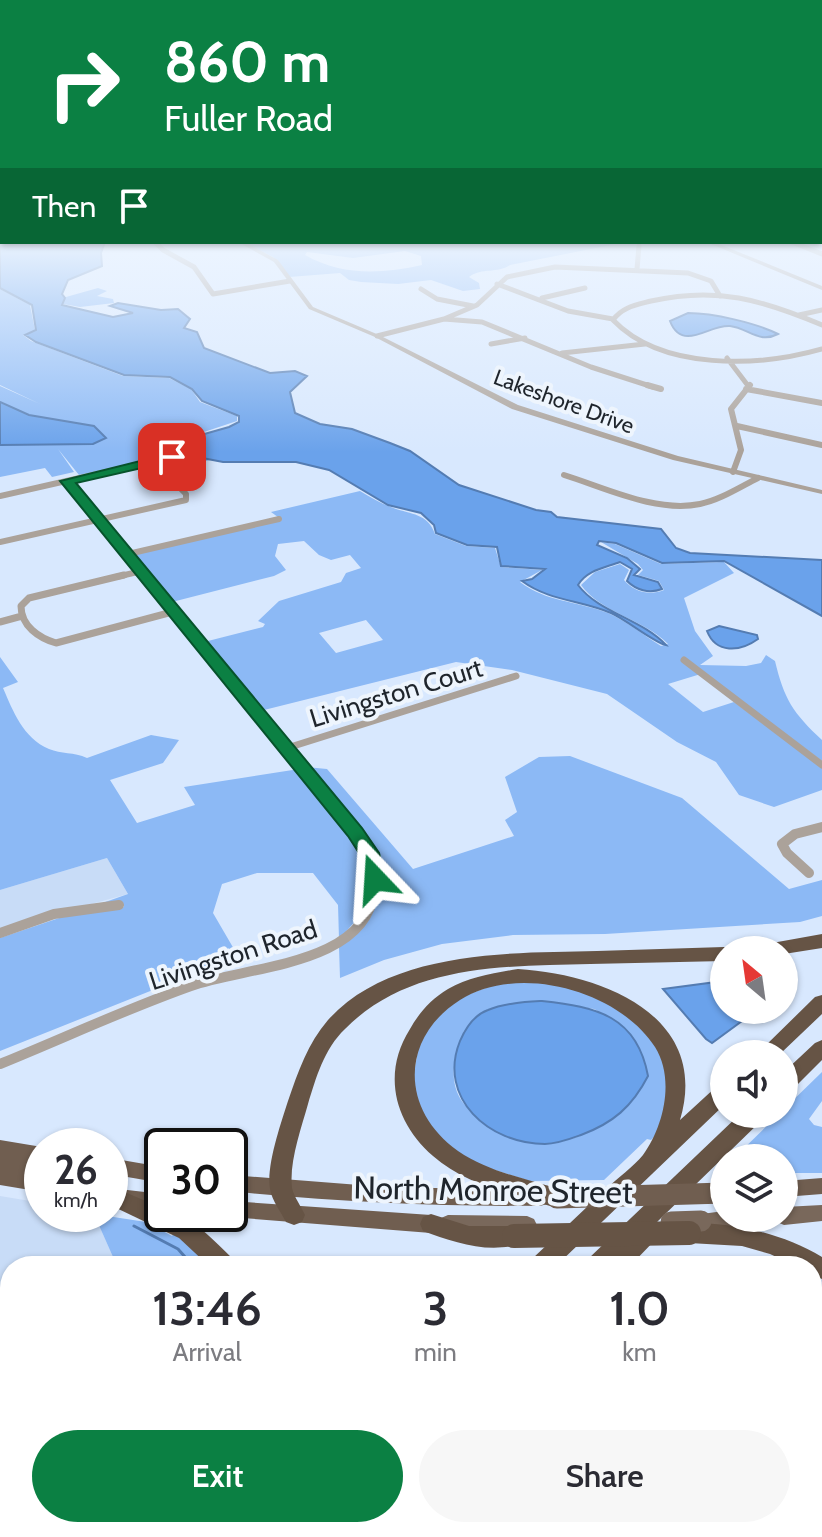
<!DOCTYPE html>
<style>
:root{--surface:#fff;--page:#f7f7f7;--text:#2b2b33;--muted:#7c7c81;--accent:#0b8043}
body{margin:0;font-family:Cabin,sans-serif;background:var(--page);color:var(--text);height:100vh;display:flex;flex-direction:column;font-size:30px;white-space:nowrap}
*{box-sizing:border-box;margin:0}
p{font-size:26px;color:var(--muted)}
.icon{flex:none;width:44px;height:44px;fill:none;stroke:currentColor;stroke-width:2;stroke-linecap:round;stroke-linejoin:round}
.map{position:relative;flex:1;overflow:hidden}
.details{position:absolute;left:0px;top:1256px;width:822px;height:282px;display:flex;flex-direction:column;background:var(--surface);border-radius:32px 32px 0 0;box-shadow:0 2px 6px #0004}
.details>*{flex:none}
.guide{position:absolute;left:0px;top:0px;width:822px;height:244px;box-shadow:0 2px 6px #0004;background:#0b8043;color:#fff;overflow:hidden}
.needle{width:52px;rotate:331deg}
.controls{position:absolute;left:710px;top:936px;display:grid;gap:16px}
.controls a{display:grid;place-items:center;width:88px;height:88px;border-radius:50%;background:var(--surface);box-shadow:0 2px 6px #0004;font-size:40px}
.speed{position:absolute;left:24px;top:1128px;display:flex;gap:16px;font-size:40px;font-weight:700;text-align:center}
.speed>*{display:grid;place-content:center;width:104px;height:104px;border-radius:50%;background:var(--surface);box-shadow:0 2px 6px #0004;line-height:1}
.speed small{font-size:20px;font-weight:400}
.speed .limit{border:4px solid #111;border-radius:12px;background:#fff;color:#111}
.pin{position:absolute;display:grid;place-items:center;width:68px;height:68px;color:#fff;margin:-34px;border-radius:16px;box-shadow:0 4px 12px #0006}
.me{position:absolute;width:88px;margin:-44px;rotate:340deg;stroke-linejoin:round;filter:drop-shadow(0 0 6px #0008)}
.turn{display:flex;align-items:center;gap:28px;height:168px;padding:0 32px;font-size:36px}
.turn .icon{width:104px;height:104px;stroke-width:2.5}
.turn b{display:block;font-size:56px;line-height:68px}
.then{display:flex;align-items:center;height:76px;padding:0 32px;background:#0003;gap:16px;font-size:30px}
.eta{display:flex;justify-content:space-evenly;align-items:center;height:136px;text-align:center}
.eta b{font-size:48px;font-weight:600;line-height:56px}
.primary-button{display:flex;gap:16px;margin-top:auto;padding:16px 32px}
.primary-button a{flex:1;height:92px;border-radius:48px;background:var(--accent);color:#fff;font-size:32px;font-weight:600;line-height:92px;text-align:center}
.primary-button a+a{background:var(--page);color:var(--text)}
.map>svg:first-child{display:block}
.built{fill:#c8dcf7}
.green{fill:#8cb9f5;fill-rule:evenodd}
.water{fill:#6aa2eb;stroke:#547cb2;stroke-width:2}
.lines{fill:none;stroke-linecap:round;stroke-linejoin:round}
.stream{stroke:#547cb2;stroke-width:3}
.minor-far3{stroke:#aba29a;stroke-width:5}
.minor-far2{stroke:#aba29a;stroke-width:6}
.minor-far1{stroke:#aba29a;stroke-width:7}
.minor{stroke:#aba29a;stroke-width:10}
.tertiary{fill:#aba29a;fill-rule:evenodd}
.primary{fill:#79685b;fill-rule:evenodd}
.trunk{fill:#705e50;fill-rule:evenodd}
.motorway{fill:#665445;fill-rule:evenodd}
.primary-bridge{stroke:#79685b;stroke-width:21}
.trunk-bridge{stroke:#705e50;stroke-width:21}
.motorway-bridge{stroke:#665445;stroke-width:24}
.route{fill:#0b8043;stroke:#07532c;stroke-width:2}
.labels{text-anchor:middle;stroke-width:8;stroke-linejoin:round;paint-order:stroke}
.far-street-label{font-size:22px;fill:#1f252c;stroke:#eef5fd}
.street-label{font-size:26px;fill:#1f252c;stroke:#eef5fd}
.near-street-label{font-size:32px;fill:#1f252c;stroke:#eef5fd}
</style>
<div class="map">
<svg width="822" height="1537" viewBox="0 0 822 1537">
<rect width="100%" height="100%" fill="#d8e8fe"/>
<!-- built -->
<path class="built" d="M 107,858 L 128,894 L 0,929 L 0,890 Z
M 0,1196 L 42,1203 L 42,1214 L 94,1214 L 117,1266 L 10,1266 L 10,1528 L 105,1528 L 98,1537 L 0,1537 Z"/>
<!-- green -->
<path class="green" d="M 256,242 L 626,242 L 510,265 C 497,274 482,267 469,277 L 479,283 L 480,289 L 463,291 L 431,280 L 398,284 L 361,282 L 349,280 L 340,273 L 289,277 L 273,257 L 247,244 ZM 405,251 L 421,256 L 422,265 C 381,274 342,276 305,255 L 307,252 L 353,258 Z
M 98,288 L 107,291 L 97,296 L 113,299 L 114,303 L 80,307 L 63,304 L 66,297 Z
M 0,289 L 30,305 L 35,330 L 23,335 L 31,341 L 123,376 L 169,378 L 191,389 L 200,402 L 237,416 L 237,421 L 174,442 C 180,456 196,456 210,460 L 166,470 L 154,459 L 79,475 L 58,449 L 74,472 L 52,477 L 45,468 L 0,477 L 0,386 L 40,404 L 0,385 Z
M 360,491 C 370,497 380,503 391,507 C 410,515 427,512 435,534 L 466,546 L 495,548 L 501,567 L 542,570 L 520,582 C 546,602 577,601 608,613 C 628,622 643,635 661,646 L 668,644 C 644,619 601,613 581,585 L 595,572 L 620,564 L 629,570 L 624,580 C 634,592 650,596 664,590 L 659,581 L 638,575 L 643,570 L 638,564 L 601,542 L 615,544 L 661,564 L 724,562 L 734,573 L 684,598 L 695,631 L 713,656 L 700,665 L 746,666 L 761,663 L 766,655 L 775,661 C 784,699 793,713 822,740 L 822,761 L 704,673 L 668,684 L 703,712 L 734,702 L 822,767 L 822,790 L 774,807 L 739,795 L 716,762 L 677,742 L 607,694 L 512,670 L 456,662 L 264,710 L 204,642 L 263,627 L 265,624 L 258,621 L 279,601 L 341,582 L 346,573 L 361,568 L 350,555 L 331,560 L 319,555 L 304,541 L 278,544 L 275,556 L 286,570 L 274,576 L 172,602 L 132,554 L 282,520 L 271,512 ZM 366,620 L 383,640 L 336,653 L 319,633 Z
M 0,657 L 18,682 L 3,688 C 13,711 23,738 49,749 C 61,754 74,752 87,758 L 151,735 L 179,740 L 163,763 L 110,780 L 137,823 L 195,805 L 184,787 L 299,769 C 343,823 407,874 339,939 L 338,905 L 313,873 L 257,873 L 222,884 L 213,913 L 238,956 L 0,1051 L 0,938 L 68,915 L 124,907 L 121,901 L 94,906 L 128,894 L 107,858 L 0,890 Z
M 570,756 L 682,798 L 789,889 L 822,880 L 822,916 L 800,922 L 605,934 L 513,935 L 442,944 L 384,960 L 340,978 L 339,947 C 354,938 365,927 372,911 C 398,855 339,807 306,767 L 327,769 L 413,869 L 514,836 L 505,820 L 517,812 L 505,777 L 539,757 Z
M 535,980 L 588,989 L 654,1035 L 671,1075 L 660,1131 L 651,1140 L 647,1139 L 604,1180 L 530,1181 L 469,1162 L 431,1129 L 411,1089 L 421,1034 L 458,998 L 497,984 ZM 542,1001 L 594,1009 L 618,1022 L 577,1137 C 567,1140 556,1144 546,1144 C 517,1144 468,1120 457,1092 C 449,1071 457,1050 464,1031 Z
M 822,1072 L 822,1101 L 809,1119 L 814,1125 L 822,1127 L 822,1173 L 784,1173 L 784,1158 L 734,1158 L 779,1114 L 784,1114 L 784,1109 Z
M 94,1214 L 146,1222 L 172,1236 L 176,1230 L 219,1266 L 117,1266 Z
M 80,1528 L 190,1528 L 182,1537 L 74,1537 Z"/>
<!-- water -->
<path class="water" d="M 0,237 L 2,242 L 105,242 L 101,253 L 102,266 L 68,280 L 62,294 L 65,298 L 62,305 L 113,317 L 133,313 L 110,306 L 118,303 L 161,310 L 178,309 L 190,319 L 184,328 L 197,332 L 204,348 L 270,373 L 295,371 L 307,376 L 290,392 L 295,413 L 320,424 L 352,429 L 390,443 L 410,451 L 459,485 L 536,510 L 551,512 L 557,517 L 661,529 L 676,548 L 690,553 L 822,560 L 822,616 L 724,561 L 662,563 L 616,543 L 599,541 L 597,545 L 627,558 L 640,569 L 634,575 L 658,582 L 662,589 C 649,594 636,590 627,581 L 632,569 L 620,562 C 604,568 587,570 578,585 C 599,613 642,619 666,645 C 653,642 627,620 611,613 C 581,600 549,601 522,581 L 532,579 L 545,569 L 501,566 L 497,547 L 467,545 L 436,533 L 434,525 L 421,513 L 388,505 L 329,470 L 296,462 L 223,462 L 187,455 L 176,442 L 229,427 L 239,422 L 239,416 L 202,401 L 192,389 L 170,377 L 124,375 L 36,342 L 25,335 L 36,330 L 32,305 L 0,288 Z
M 688,313 C 713,313 756,323 778,334 C 759,344 748,328 730,326 C 715,325 702,336 688,336 C 678,336 673,329 670,321 Z
M 0,402 L 29,415 L 94,426 L 106,438 L 93,444 L 0,445 Z
M 719,626 L 757,635 L 758,639 C 740,652 716,654 707,631 Z
M 724,981 L 724,1010 L 757,1010 L 712,1043 L 706,1039 L 663,989 Z
M 542,1001 C 597,1007 637,1016 648,1076 C 632,1107 613,1123 581,1135 C 570,1139 557,1144 545,1144 C 489,1144 437,1098 460,1041 C 466,1027 474,1015 488,1010 C 504,1003 525,1002 542,1001 Z
M 408,1528 L 593,1528 L 601,1537 L 399,1537 Z"/>
<g class="lines">
<!-- stream -->
<path class="stream" d="M 134,1226 L 178,1249 L 193,1266
M 156,1537 L 164,1528"/>
<!-- minor-far3 -->
<path class="minor-far3" d="M 155,242 L 163,250 L 194,267 L 213,294 L 290,281
M 792,242 L 822,254
M 637,269 L 639,246
M 497,284 L 568,311 L 613,319
M 421,289 L 437,299 L 473,306
M 542,298 L 585,288
M 799,315 L 822,310
M 444,319 L 477,305 L 507,277 L 555,267 L 688,273 L 711,281 L 720,296
M 822,325 C 762,300 717,286 651,301 C 636,305 622,307 613,320 C 662,371 759,367 822,349
M 377,336 L 444,319 L 482,322 L 591,367 L 653,387
M 491,344 L 525,338
M 562,353 L 645,344
M 727,358 L 749,387"/>
<!-- minor-far2 -->
<path class="minor-far2" d="M 647,385 L 661,389
M 746,389 L 822,403
M 737,426 L 822,445
M 733,472 L 741,450 L 731,409 L 750,385
M 564,475 C 606,488 656,513 700,504 C 720,500 740,487 758,478
M 67,481 L 146,577
M 0,496 L 172,457
M 0,542 L 186,500 L 186,494 L 153,461
M 128,554 L 279,519
M 116,577 L 142,571"/>
<!-- minor-far1 -->
<path class="minor-far1" d="M 124,575 L 29,598 L 21,606 C 21,626 39,638 56,643 L 176,611
M 144,575 L 347,822
M 0,622 L 22,616
M 684,660 L 822,765
M 287,748 L 516,676"/>
<!-- minor -->
<path class="minor" d="M 809,873 L 787,853 L 782,844 L 795,834 L 822,827
M 0,933 L 54,914 L 119,905
M 0,1064 C 64,1038 126,1009 191,986 C 246,966 366,966 374,891 C 377,864 362,840 345,820"/>
<!-- tertiary -->
<path class="tertiary" d="M 238,242 L 245,242 L 278,260 L 313,307 L 379,335 L 518,405 L 678,456 L 822,490 L 822,494 L 673,460 L 512,409 L 375,337 L 309,309 L 274,262 Z
M 706,242 L 714,242 L 822,286 L 822,290 Z"/>
<!-- primary -->
<path class="primary" d="M 822,1205 L 822,1221 L 784,1225 L 777,1222 L 775,1218 L 784,1218 L 784,1207 Z
M 724,1211 L 724,1218 L 766,1218 L 763,1224 L 756,1227 L 701,1230 L 694,1227 L 691,1221 L 694,1215 Z
M 448,1215 L 527,1216 L 534,1219 L 537,1225 L 534,1231 L 527,1234 L 448,1233 L 441,1230 L 438,1224 L 441,1218 Z"/>
<!-- trunk -->
<path class="trunk" d="M 0,1140 L 42,1147 L 42,1163 L 0,1156 Z
M 0,1156 L 42,1163 L 42,1192 L 0,1185 Z
M 110,1158 L 162,1167 L 162,1183 L 110,1174 Z
M 230,1175 L 385,1187 L 540,1190 L 547,1192 L 550,1198 L 547,1204 L 540,1206 C 436,1206 333,1202 230,1191 Z
M 822,1178 L 822,1194 L 784,1197 L 784,1181 Z
M 110,1188 L 162,1194 L 162,1210 L 110,1204 Z
M 230,1201 L 431,1215 L 438,1218 L 441,1224 L 438,1230 L 431,1233 L 230,1217 L 223,1214 L 230,1214 Z"/>
<!-- motorway -->
<path class="motorway" d="M 822,934 L 822,948 L 784,954 L 784,950 L 763,950 L 765,945 L 772,943 Z
M 724,947 L 731,950 L 724,950 L 724,961 C 679,962 635,963 590,964 C 505,966 409,964 345,1029 C 324,1049 316,1078 308,1104 C 301,1129 289,1162 292,1188 C 294,1197 301,1206 305,1215 L 302,1222 L 294,1225 L 286,1222 C 281,1212 272,1201 270,1189 C 266,1166 281,1123 288,1101 C 298,1072 308,1043 328,1020 C 391,950 511,953 597,951 C 639,950 682,948 724,947 Z
M 518,969 C 602,974 711,1016 680,1120 L 717,1086 L 724,1084 L 724,1105 L 556,1266 L 528,1266 L 532,1259 C 557,1235 582,1212 607,1188 C 618,1178 633,1167 643,1155 C 664,1126 675,1079 655,1047 C 618,990 518,963 460,1000 C 400,1038 400,1110 458,1151 C 490,1173 529,1179 565,1191 L 568,1198 L 565,1205 L 557,1208 C 515,1195 467,1186 433,1156 C 394,1122 382,1073 410,1029 C 419,1013 431,999 448,989 C 469,977 494,973 518,969 Z
M 822,995 L 822,1014 L 780,1054 L 757,1054 L 815,997 Z
M 822,1040 L 822,1060 L 791,1091 L 784,1093 L 784,1072 L 815,1043 Z
M 740,1114 L 765,1114 L 762,1120 L 657,1222 L 661,1230 L 658,1237 L 630,1266 L 584,1266 L 588,1259 Z
M 113,1187 L 162,1208 L 162,1214 C 192,1214 213,1240 233,1259 L 237,1266 L 209,1266 L 179,1238 L 110,1205 L 110,1188 Z
M 431,1214 L 469,1226 L 514,1226 L 522,1229 L 526,1236 L 522,1243 C 490,1255 453,1242 423,1231 L 420,1224 L 423,1217 Z
M 689,1223 C 736,1223 781,1233 822,1257 L 822,1279 L 812,1275 L 812,1266 L 796,1266 L 770,1254 L 742,1246 L 689,1243 L 681,1240 L 677,1233 L 681,1226 Z
M 179,1528 L 210,1528 L 206,1537 L 175,1537 Z
M 243,1528 L 277,1528 L 273,1537 L 239,1537 Z
M 306,1528 L 339,1528 L 335,1537 L 302,1537 Z
M 668,1528 L 717,1528 L 721,1537 L 672,1537 Z"/>
<!-- primary-bridge -->
<path class="primary-bridge" d="M 671,1222 L 701,1221"/>
<!-- trunk-bridge -->
<path class="trunk-bridge" d="M 557,1198 L 724,1193"/>
<!-- motorway-bridge -->
<path class="motorway-bridge" d="M 514,1236 L 689,1233"/>
</g>
<!-- sky -->
<linearGradient id="sky" x2="0" y2="1"><stop stop-color="#75ade9"/><stop offset="0.52" stop-color="#edf5ff"/><stop offset="1" stop-color="#edf5ff" stop-opacity="0"/></linearGradient>
<rect width="822" height="452" fill="url(#sky)"/>
<!-- route -->
<path class="route" d="M 172,453 L 178,457 L 177,460 L 76,483 L 362,828 L 379,853 L 385,879 L 382,884 L 368,884 L 359,853 L 348,836 L 60,481 Z"/>
<g class="labels">
<!-- far-street labels -->
<g class="far-street-label">
<text transform="translate(564 401) rotate(20)" y="8">Lakeshore Drive</text>
</g>
<!-- street labels -->
<g class="street-label">
<text transform="translate(396 693) rotate(-17)" y="9">Livingston Court</text>
<text transform="translate(233 955) rotate(-18)" y="9">Livingston Road</text>
</g>
<!-- near-street labels -->
<g class="near-street-label">
<text transform="translate(493 1190) rotate(1)" y="11">North Monroe Street</text>
</g>
</g>
</svg>
<div class="controls">
<a><svg class="needle" viewBox="-14 -14 28 28"><path d="M0-13l5 13h-10z" fill="#e53935"/><path d="M0 13l5-13h-10z" fill="#7c7c81"/></svg></a>
<a><svg class="icon" aria-label="sound" viewBox="0 0 24 24"><path d="M4 9h4l5-4v14l-5-4H4zM17 9q2 3 0 6"/></svg></a>
<a><svg class="icon" aria-label="layers" viewBox="0 0 24 24"><path d="M12 4l9 5-9 5-9-5zM3 14l9 5 9-5"/></svg></a>
</div>
<div class="speed"><div>26<small>km/h</small></div><div class="limit">30</div></div>
<div class="pin" style="left:172px;top:457px;background:#d93025"><svg class="icon" aria-label="arrive" viewBox="0 0 24 24"><path d="M6 21V4h12l-3 4 3 4H6"/></svg></div>
<svg class="me" style="left:375px;top:879px" viewBox="-20 -20 40 40"><path d="M0-17L14 15 0 8-14 15z" fill="#0b8043" stroke="#fff" stroke-width="4"/></svg>
<div class="guide">
<div class="turn"><svg class="icon" aria-label="right" viewBox="0 0 24 24"><path d="M7 20v-9h11M14 6l5 5-5 5"/></svg><div><b>860 m</b>Fuller Road</div></div>
<div class="then">Then<svg class="icon" aria-label="arrive" viewBox="0 0 24 24"><path d="M6 21V4h12l-3 4 3 4H6"/></svg></div>
</div>
<section class="details">
<div class="eta">
<div><b>13:46</b><p>Arrival</p></div>
<div><b>3</b><p>min</p></div>
<div><b>1.0</b><p>km</p></div>
</div>
<div class="primary-button"><a>Exit</a><a>Share</a></div>
</section>
</div>
